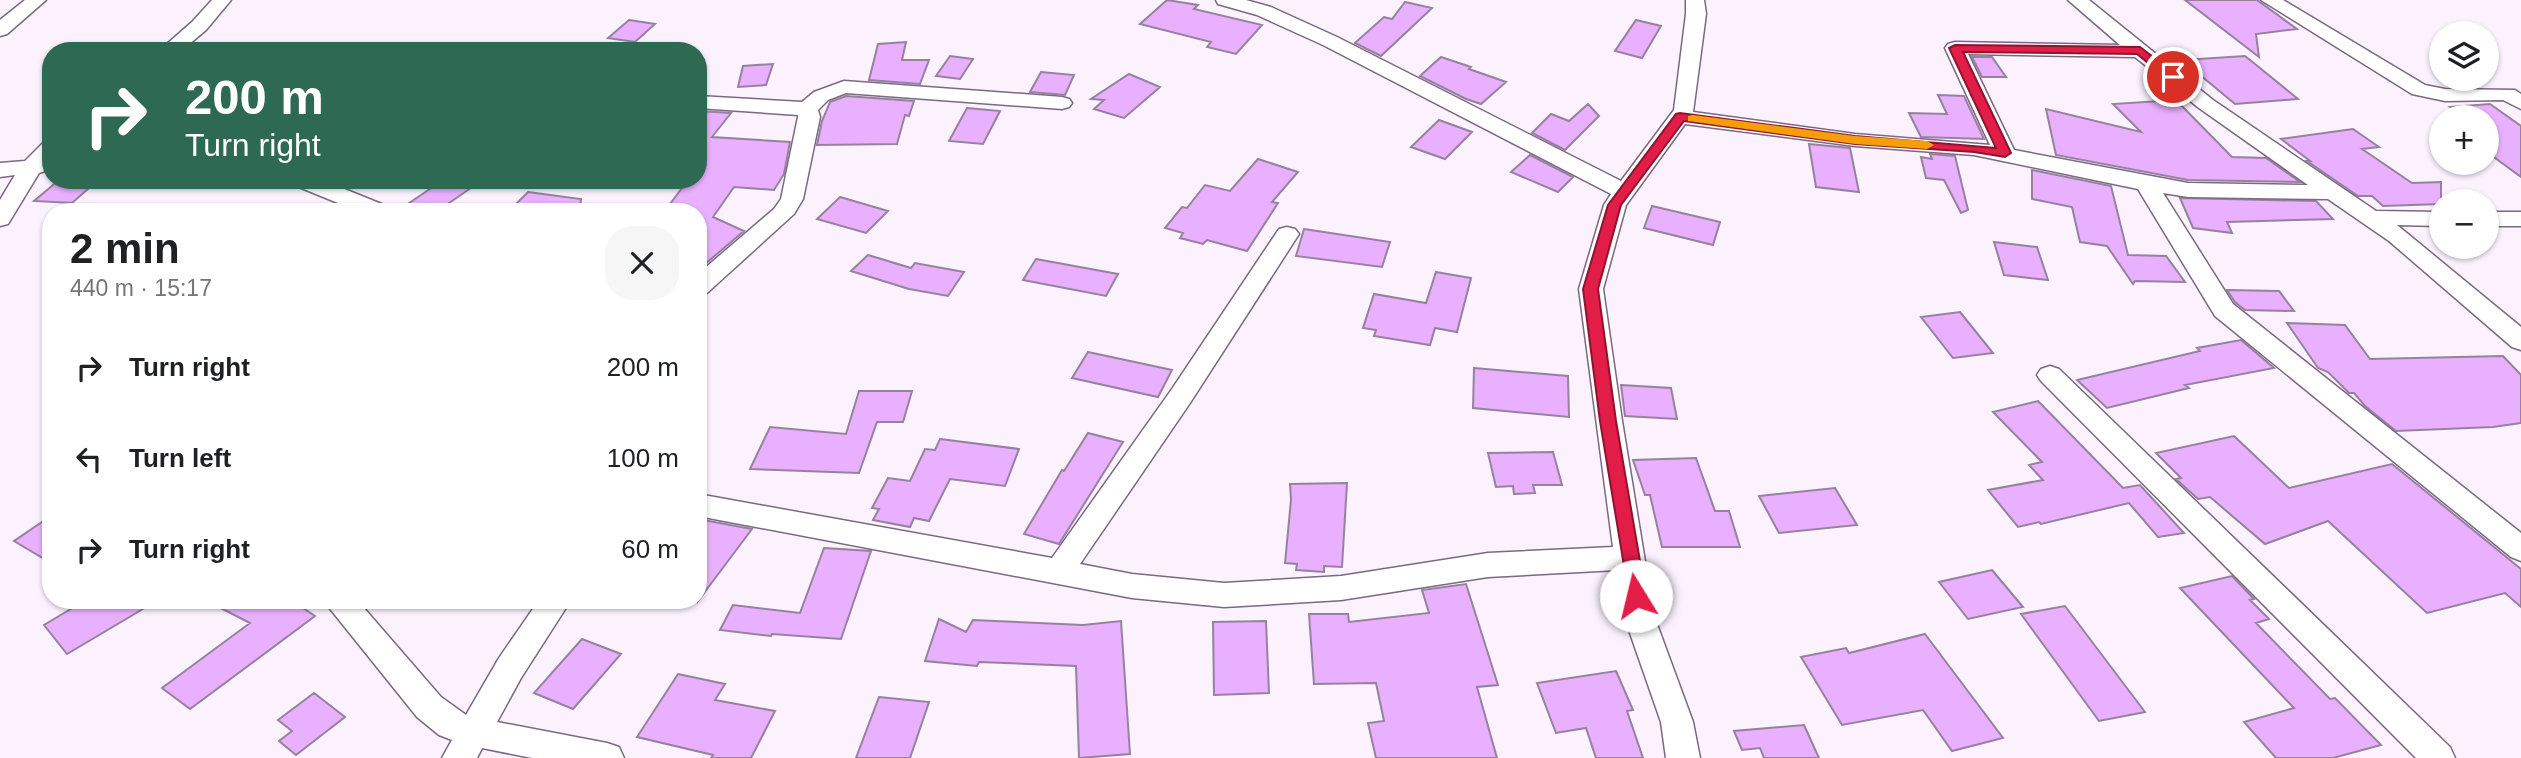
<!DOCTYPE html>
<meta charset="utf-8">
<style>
:root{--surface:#fff;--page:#f6f6f6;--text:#202124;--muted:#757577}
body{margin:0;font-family:Arial,sans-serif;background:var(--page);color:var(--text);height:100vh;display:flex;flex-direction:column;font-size:26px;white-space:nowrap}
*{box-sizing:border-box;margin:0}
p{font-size:23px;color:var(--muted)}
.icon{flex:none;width:38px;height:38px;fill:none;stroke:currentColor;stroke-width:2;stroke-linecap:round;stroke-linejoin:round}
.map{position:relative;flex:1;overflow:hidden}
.details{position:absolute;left:42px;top:203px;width:665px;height:406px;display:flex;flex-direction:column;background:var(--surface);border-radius:28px;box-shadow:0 2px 5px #0004}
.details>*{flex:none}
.banner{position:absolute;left:42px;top:42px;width:665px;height:147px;border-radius:28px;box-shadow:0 2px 5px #0004;background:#2e6953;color:#fff;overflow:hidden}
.tools{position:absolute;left:2429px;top:21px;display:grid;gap:14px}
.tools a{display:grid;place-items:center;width:70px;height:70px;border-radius:50%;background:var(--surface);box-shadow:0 2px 5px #0004;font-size:35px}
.pin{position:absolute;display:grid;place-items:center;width:60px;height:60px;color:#fff;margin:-30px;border:4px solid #fff;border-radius:50%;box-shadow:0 2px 7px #0007}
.me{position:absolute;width:77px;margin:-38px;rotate:351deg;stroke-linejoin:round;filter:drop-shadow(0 0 5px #0008)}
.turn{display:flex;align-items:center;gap:24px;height:147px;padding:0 28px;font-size:32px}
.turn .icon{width:91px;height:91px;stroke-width:2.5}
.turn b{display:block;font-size:49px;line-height:60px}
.round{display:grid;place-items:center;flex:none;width:74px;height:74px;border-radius:28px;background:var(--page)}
.headline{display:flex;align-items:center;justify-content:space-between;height:119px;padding:0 28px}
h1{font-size:42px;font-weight:700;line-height:52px}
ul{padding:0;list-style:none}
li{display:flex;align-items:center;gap:21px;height:91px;padding:0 28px}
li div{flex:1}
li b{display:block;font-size:26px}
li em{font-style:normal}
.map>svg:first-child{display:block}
.building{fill:#e9b0ff;stroke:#96829d;stroke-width:2}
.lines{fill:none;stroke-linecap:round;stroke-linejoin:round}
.street-casing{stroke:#7b6882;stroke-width:3}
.street{fill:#fff;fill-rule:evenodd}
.route{fill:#e11d48;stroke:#92132f;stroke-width:2}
.slow{fill:#f59e0b}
</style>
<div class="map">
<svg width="2521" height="758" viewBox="0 0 2521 758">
<rect width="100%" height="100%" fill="#fbf2fe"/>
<!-- building -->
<path class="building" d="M 1167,0 L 1198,5 L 1194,9 L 1262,25 L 1236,54 L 1207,47 L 1211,42 L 1140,24 Z
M 2185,0 L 2257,0 L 2297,29 L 2256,34 L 2259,57 Z
M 1405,2 L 1432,8 L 1381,56 L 1355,43 L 1384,17 L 1392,19 Z
M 629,20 L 655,24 L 635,42 L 608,38 Z
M 1636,20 L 1661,26 L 1642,58 L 1615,51 Z
M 906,42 L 902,60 L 929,60 L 920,84 L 869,80 L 878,44 Z
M 950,56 L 973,59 L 960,79 L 936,76 Z
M 2245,56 L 2260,68 L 2298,99 L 2235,104 L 2182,60 Z
M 1441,57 L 1471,67 L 1469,69 L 1506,82 L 1481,104 L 1466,99 L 1420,76 Z
M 1972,57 L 1992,57 L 2006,77 L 1982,77 Z
M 773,64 L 766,85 L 738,87 L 743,66 Z
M 1041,72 L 1074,75 L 1065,95 L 1030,92 Z
M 1129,74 L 1160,87 L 1124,118 L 1094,109 L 1104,100 L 1091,99 Z
M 1938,95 L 1964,96 L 1984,139 L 1921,137 L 1909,113 L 1947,114 Z
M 846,96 L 914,101 L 909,116 L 905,115 L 897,144 L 817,145 L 822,121 L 830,102 Z
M 2176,100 L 2232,157 L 2266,158 L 2300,182 L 2188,180 L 2056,155 L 2046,109 L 2141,132 L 2113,104 Z
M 1588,104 L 1599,116 L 1565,150 L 1532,133 L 1551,114 L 1569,121 Z
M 2490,104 L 2521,126 L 2521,177 L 2487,152 L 2487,117 L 2464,117 L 2450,107 Z
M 967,108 L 1000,111 L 983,144 L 949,141 Z
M 698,111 L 731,113 L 712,137 L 790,142 L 784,174 L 774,190 L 734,187 L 713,217 L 744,231 L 698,270 L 698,212 L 664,212 L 688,180 L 698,180 Z
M 1439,120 L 1472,132 L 1445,159 L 1411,147 Z
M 2353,129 L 2379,147 L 2362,149 L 2412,183 L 2441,182 L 2441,204 L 2383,206 L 2372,196 L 2358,196 L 2307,161 L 2310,161 L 2281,139 Z
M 1809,144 L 1850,148 L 1859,192 L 1816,187 Z
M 1930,154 L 1955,156 L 1968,210 L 1961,213 L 1944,180 L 1926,178 L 1921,157 L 1932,159 Z
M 1530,155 L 1573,177 L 1558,192 L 1511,172 Z
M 1258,159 L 1298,172 L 1272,202 L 1278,203 L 1247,251 L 1207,240 L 1203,244 L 1180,238 L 1183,233 L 1165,228 L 1182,207 L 1187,208 L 1205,185 L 1230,191 Z
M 2032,170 L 2111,186 L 2128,255 L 2166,256 L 2185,282 L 2135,281 L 2133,284 L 2107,246 L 2080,242 L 2072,207 L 2032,199 Z
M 59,180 L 98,180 L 72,203 L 34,201 Z
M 443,180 L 471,188 L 436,212 L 396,212 Z
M 528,192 L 581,199 L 580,212 L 508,212 Z
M 840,197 L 888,211 L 866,233 L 817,219 Z
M 2180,198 L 2316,201 L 2333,219 L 2227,222 L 2232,233 L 2193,228 Z
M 1652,206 L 1720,222 L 1713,245 L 1644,228 Z
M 1304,229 L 1390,242 L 1382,267 L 1296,256 Z
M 1994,242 L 2037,247 L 2048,280 L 2004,275 Z
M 868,255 L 911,268 L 915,263 L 964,272 L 948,296 L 909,289 L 851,271 Z
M 1036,259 L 1118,274 L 1106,296 L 1023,280 Z
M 1436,272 L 1471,278 L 1457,332 L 1435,328 L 1430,345 L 1374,336 L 1376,330 L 1363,328 L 1374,294 L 1426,303 Z
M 2227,290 L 2279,291 L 2294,311 L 2245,310 L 2235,302 Z
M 1960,312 L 1993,353 L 1953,358 L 1921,317 Z
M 2287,323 L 2345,325 L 2370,359 L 2503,356 L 2521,375 L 2521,423 L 2493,427 L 2396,431 L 2365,406 L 2354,393 L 2349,393 L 2328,372 L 2318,368 Z
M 2241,340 L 2274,368 L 2185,385 L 2189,388 L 2107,408 L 2077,380 L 2200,351 L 2197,348 Z
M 1088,352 L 1172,370 L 1158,397 L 1072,378 Z
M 1474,368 L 1568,376 L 1569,417 L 1473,408 Z
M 1621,385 L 1671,388 L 1677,419 L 1625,416 Z
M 859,391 L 912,391 L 903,422 L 877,422 L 859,473 L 750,469 L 770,427 L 846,434 Z
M 2038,401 L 2123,488 L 2140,485 L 2184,533 L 2158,537 L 2129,503 L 2041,524 L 2039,522 L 2018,527 L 1988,490 L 2043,480 L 2029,465 L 2042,462 L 1993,412 Z
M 1088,433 L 1123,442 L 1059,544 L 1024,534 L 1062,470 L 1064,471 Z
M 2234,436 L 2289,488 L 2392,464 L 2521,569 L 2521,607 L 2505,593 L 2427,613 L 2328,521 L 2265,544 L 2210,497 L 2198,499 L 2176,479 L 2181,478 L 2156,453 Z
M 940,439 L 1019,449 L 1005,486 L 950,479 L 929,521 L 914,518 L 910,527 L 873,520 L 879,509 L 872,508 L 888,478 L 910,481 L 925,449 L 935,450 Z
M 1553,452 L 1562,485 L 1533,485 L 1535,493 L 1514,494 L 1513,486 L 1496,487 L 1488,453 Z
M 1696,458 L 1715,511 L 1729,511 L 1740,547 L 1662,547 L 1650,495 L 1645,495 L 1633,460 Z
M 1347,483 L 1342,567 L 1324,566 L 1324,572 L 1296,570 L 1297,564 L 1285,563 L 1291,500 L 1290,484 Z
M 1835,488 L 1857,525 L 1779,533 L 1759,496 Z
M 51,516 L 51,563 L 14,541 Z
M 698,519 L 752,529 L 698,601 Z
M 824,548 L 871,551 L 841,639 L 772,634 L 771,636 L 720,630 L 733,605 L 800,613 Z
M 1992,570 L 2023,607 L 1968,619 L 1939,582 Z
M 2232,576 L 2254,599 L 2250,600 L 2269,619 L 2256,623 L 2330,699 L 2335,698 L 2381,745 L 2333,758 L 2276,758 L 2244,722 L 2294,708 L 2180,588 Z
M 1466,584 L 1498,685 L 1477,687 L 1497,758 L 1376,758 L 1368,723 L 1384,721 L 1376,683 L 1314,684 L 1309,614 L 1348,614 L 1349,622 L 1429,613 L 1422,590 Z
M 86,600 L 158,600 L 67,654 L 44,625 Z
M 205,600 L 291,600 L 315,616 L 190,709 L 162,688 L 250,623 Z
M 2065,606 L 2145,712 L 2099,721 L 2021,614 Z
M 939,619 L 966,632 L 973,620 L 1083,625 L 1121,621 L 1130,754 L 1079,758 L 1076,666 L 979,662 L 977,666 L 925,661 Z
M 1266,621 L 1269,693 L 1214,695 L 1213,622 Z
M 1925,634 L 2003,738 L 1952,751 L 1923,710 L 1842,725 L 1801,657 L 1846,648 L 1849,653 Z
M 582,639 L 621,654 L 573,709 L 534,693 Z
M 1616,671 L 1633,710 L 1627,711 L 1643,758 L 1596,758 L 1586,728 L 1556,733 L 1537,683 Z
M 678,674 L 725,684 L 715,700 L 775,711 L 751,758 L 711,758 L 713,755 L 637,737 Z
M 314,693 L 345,717 L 296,755 L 279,741 L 292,731 L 278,720 Z
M 879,697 L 929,702 L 910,758 L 856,758 Z
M 1804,725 L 1819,758 L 1764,758 L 1760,748 L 1742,750 L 1734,731 Z"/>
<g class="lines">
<defs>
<path id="street" d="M 25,0 L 46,0 L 7,34 L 0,36 L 0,20 Z
M 212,0 L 231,0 L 206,30 L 181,51 L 159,51 L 192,22 Z
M 1216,0 L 1246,0 L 1271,7 L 1337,37 L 1621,181 L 1674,110 L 1686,14 L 1686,0 L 1704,0 L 1706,14 L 1693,112 L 1855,134 L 1990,145 L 1945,48 L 1948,44 L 1955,42 L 2120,45 L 2068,0 L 2089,0 L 2213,100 L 2376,211 L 2441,212 L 2441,226 L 2397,225 L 2521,327 L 2521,350 L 2512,347 L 2389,241 L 2328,199 L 2188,197 L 2163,193 L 2233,304 L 2521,533 L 2521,561 L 2511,557 L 2215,316 L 2138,189 L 1974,155 L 1855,146 L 1685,124 L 1626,205 L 1603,289 L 1622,421 L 1654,616 L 1693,722 L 1700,758 L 1666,758 L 1661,722 L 1624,616 L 1617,570 L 1488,577 L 1341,600 L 1224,607 L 1132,598 L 698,516 L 698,494 L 1052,558 L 1172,389 L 1279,229 L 1287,227 L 1295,229 L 1299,234 L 1190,403 L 1080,564 L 1132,574 L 1224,583 L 1341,576 L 1488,553 L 1613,547 L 1579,289 L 1604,205 L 1611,194 L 1323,45 L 1257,15 L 1218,4 ZM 1968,54 L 2135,57 L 2199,108 L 2308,185 L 2188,183 L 2014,150 Z
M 2261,0 L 2283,0 L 2425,85 L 2445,89 L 2515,90 L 2521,94 L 2521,109 L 2503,100 L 2445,101 L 2412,94 Z
M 844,81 L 1062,97 L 1069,99 L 1072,103 L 1069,107 L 1062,109 L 846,93 L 828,100 L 818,110 L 820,117 L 803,199 L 794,214 L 707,293 L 698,295 L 698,274 L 774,209 L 781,199 L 798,117 L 798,115 L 698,108 L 698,96 L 802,102 L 814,92 Z
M 51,142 L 51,169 L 39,173 L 8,224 L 0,226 L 0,200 L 15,175 L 0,177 L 0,163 L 25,161 L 43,143 Z
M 291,180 L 322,180 L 389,207 L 392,212 L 360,212 L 294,185 Z
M 2487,212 L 2521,212 L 2521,226 L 2487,226 Z
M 2050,366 L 2059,369 L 2450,747 L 2455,758 L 2416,758 L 2041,381 L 2037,375 L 2041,369 Z
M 323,600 L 357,600 L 441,697 L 466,715 L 499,658 L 539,600 L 571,600 L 521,678 L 497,722 L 607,743 L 619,747 L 624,758 L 532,758 L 482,748 L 477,758 L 442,758 L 452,740 L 439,735 L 417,717 Z"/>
</defs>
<!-- street casing -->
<use href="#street" class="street-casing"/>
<!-- street -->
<use href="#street" class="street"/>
</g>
<!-- route -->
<path class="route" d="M 1955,45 L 2140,47 L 2179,77 L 2177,80 L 2169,80 L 2137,54 L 1963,52 L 2011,153 L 2005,157 L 1974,152 L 1855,144 L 1684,121 L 1621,205 L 1598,289 L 1616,421 L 1646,596 L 1643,602 L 1636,604 L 1630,602 L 1600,421 L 1583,289 L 1608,205 L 1676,114 L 1680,113 L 1855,136 L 1996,148 L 1949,48 Z"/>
<!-- slow -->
<path class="slow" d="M 1693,115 L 1855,136 L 1927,141 L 1934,145 L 1927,149 L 1855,144 L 1688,121 L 1688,116 Z"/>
</svg>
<div class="tools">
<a><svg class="icon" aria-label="layers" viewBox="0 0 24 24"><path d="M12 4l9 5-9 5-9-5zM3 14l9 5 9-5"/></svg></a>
<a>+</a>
<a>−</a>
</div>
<div class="pin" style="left:2173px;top:77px;background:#d93025"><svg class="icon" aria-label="arrive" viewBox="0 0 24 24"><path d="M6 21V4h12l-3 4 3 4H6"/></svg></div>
<svg class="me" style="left:1636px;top:596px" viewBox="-20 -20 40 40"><circle r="19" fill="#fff"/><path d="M0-13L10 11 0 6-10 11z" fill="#e11d48"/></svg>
<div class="banner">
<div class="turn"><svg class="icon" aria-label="right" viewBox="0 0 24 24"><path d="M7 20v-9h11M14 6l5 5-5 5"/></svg><div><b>200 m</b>Turn right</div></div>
</div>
<section class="details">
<div class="headline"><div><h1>2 min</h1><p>440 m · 15:17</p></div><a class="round"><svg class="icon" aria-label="close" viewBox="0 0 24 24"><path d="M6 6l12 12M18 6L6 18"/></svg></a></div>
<ul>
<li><svg class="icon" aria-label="right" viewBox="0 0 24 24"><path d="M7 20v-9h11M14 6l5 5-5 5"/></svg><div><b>Turn right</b></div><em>200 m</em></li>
<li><svg class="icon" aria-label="left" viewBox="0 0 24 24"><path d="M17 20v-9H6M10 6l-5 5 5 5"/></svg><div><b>Turn left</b></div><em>100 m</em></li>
<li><svg class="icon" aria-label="right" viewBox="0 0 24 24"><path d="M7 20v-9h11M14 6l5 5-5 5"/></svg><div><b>Turn right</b></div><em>60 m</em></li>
</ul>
</section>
</div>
